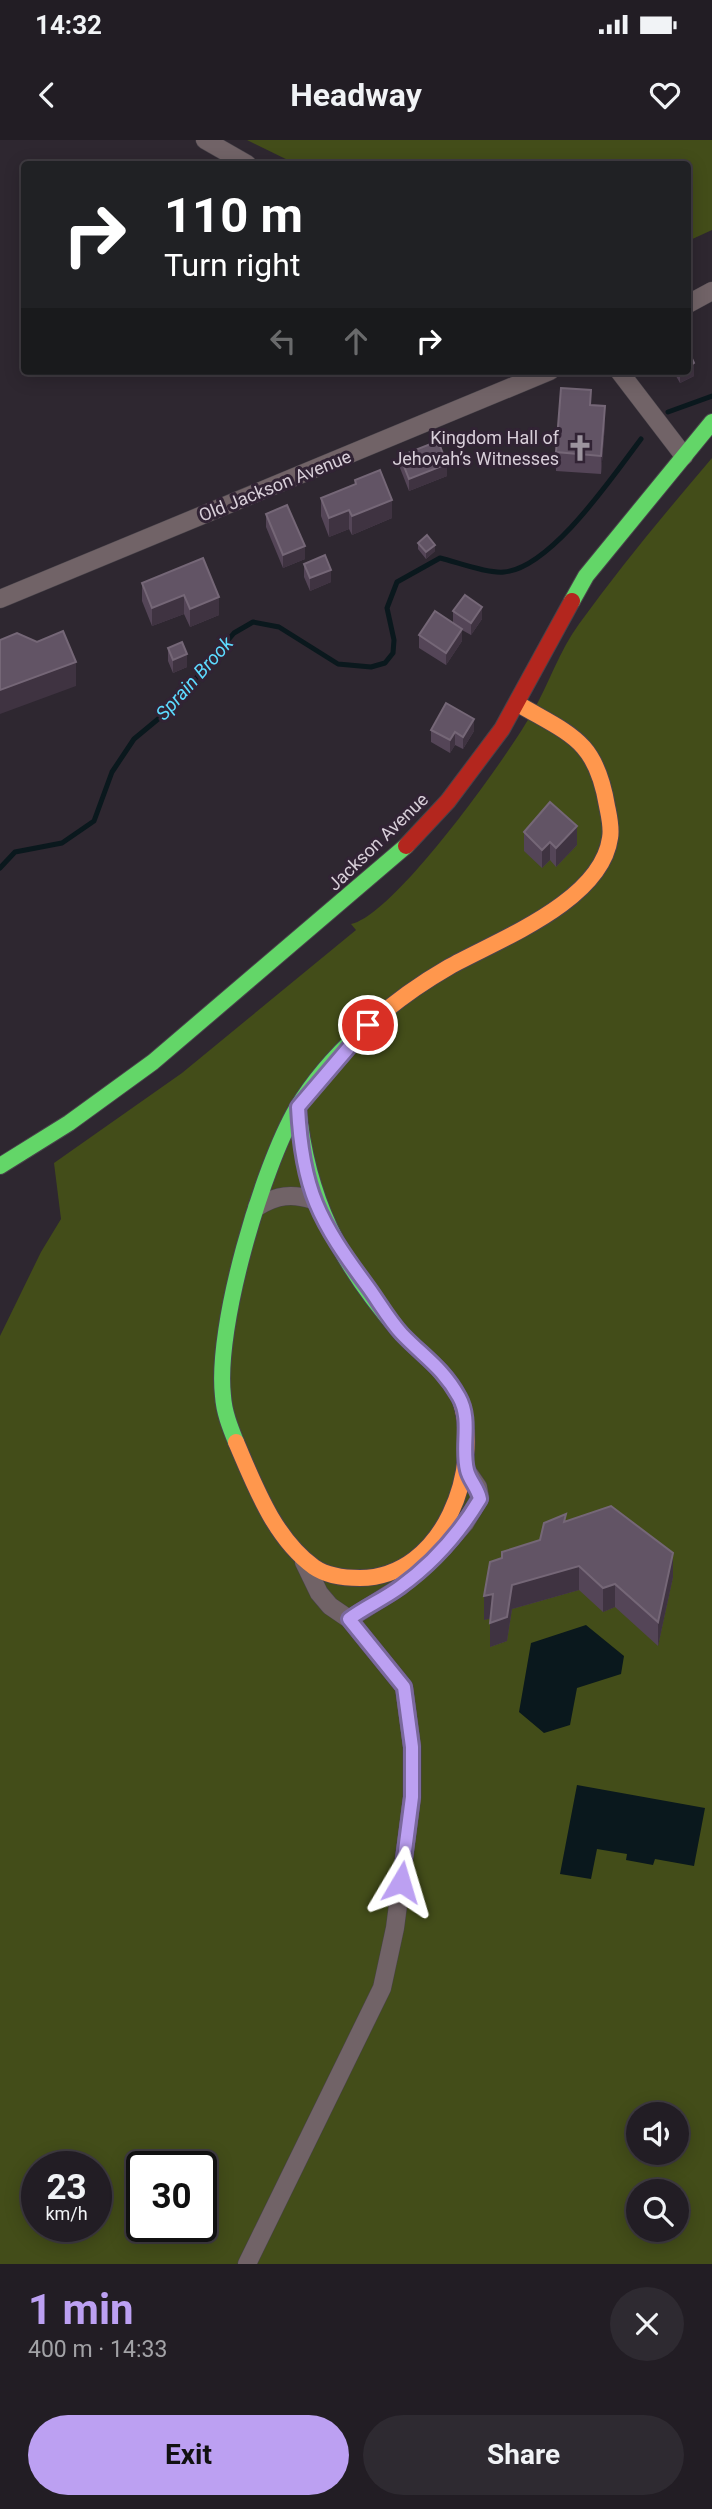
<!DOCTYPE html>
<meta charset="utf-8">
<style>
:root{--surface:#221d24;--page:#2e2a31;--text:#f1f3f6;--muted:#a2a2a6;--line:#3f3b41;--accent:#bca0f2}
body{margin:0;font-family:Roboto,sans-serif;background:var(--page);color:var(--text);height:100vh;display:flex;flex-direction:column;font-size:26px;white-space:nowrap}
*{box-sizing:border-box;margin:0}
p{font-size:23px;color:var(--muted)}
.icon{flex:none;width:38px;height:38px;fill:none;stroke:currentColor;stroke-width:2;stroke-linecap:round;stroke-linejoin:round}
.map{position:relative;height:2124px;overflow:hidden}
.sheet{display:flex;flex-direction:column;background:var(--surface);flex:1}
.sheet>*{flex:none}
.hud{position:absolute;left:21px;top:21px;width:670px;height:214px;border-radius:7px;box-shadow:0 4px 18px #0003,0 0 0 2px var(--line);background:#202124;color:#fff;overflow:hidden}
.buttons{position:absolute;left:626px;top:1962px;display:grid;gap:14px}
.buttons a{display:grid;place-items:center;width:63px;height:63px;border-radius:50%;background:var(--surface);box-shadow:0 4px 18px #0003,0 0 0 2px var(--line);font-size:35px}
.speed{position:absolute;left:21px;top:2011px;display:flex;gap:14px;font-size:35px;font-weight:700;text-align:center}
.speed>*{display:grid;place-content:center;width:91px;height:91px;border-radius:50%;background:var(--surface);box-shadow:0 4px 18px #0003,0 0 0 2px var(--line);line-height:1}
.speed small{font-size:18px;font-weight:400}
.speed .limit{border:4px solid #111;border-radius:10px;background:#fff;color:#111}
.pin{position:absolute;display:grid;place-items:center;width:60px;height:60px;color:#fff;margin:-30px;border:4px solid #fff;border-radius:50%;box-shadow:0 2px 7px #0007}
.me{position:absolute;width:77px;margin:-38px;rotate:7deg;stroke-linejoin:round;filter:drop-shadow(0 0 5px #0008)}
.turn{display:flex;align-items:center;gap:24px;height:147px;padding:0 28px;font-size:32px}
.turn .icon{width:91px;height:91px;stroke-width:2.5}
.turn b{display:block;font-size:49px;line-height:60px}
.lanes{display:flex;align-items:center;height:66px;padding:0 28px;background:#0003;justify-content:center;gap:35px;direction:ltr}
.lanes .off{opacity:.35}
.round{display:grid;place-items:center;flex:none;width:74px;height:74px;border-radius:37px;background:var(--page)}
.head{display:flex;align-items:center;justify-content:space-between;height:119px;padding:0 28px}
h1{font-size:42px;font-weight:700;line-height:52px;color:var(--accent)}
.primary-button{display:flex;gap:14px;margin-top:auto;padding:14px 28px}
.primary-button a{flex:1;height:80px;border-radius:42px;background:var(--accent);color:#111;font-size:28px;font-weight:700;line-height:80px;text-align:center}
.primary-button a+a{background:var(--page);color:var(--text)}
.status{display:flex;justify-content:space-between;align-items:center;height:49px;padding:0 35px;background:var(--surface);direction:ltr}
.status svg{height:19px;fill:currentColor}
header{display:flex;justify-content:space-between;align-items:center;height:91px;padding:0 28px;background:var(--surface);font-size:32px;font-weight:700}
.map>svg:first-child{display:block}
.green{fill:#434d19;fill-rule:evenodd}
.water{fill:#0a181d}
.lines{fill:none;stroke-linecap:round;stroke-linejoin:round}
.stream{stroke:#0a181d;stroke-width:5}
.street-casing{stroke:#48434a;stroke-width:19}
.fast-casing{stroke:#48434a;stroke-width:18}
.slow-casing{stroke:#48434a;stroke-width:18}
.jam-casing{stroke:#48434a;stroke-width:18}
.street{stroke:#716367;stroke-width:18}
.fast{stroke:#63d668;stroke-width:16}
.slow{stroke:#ff974d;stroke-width:16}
.jam{stroke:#b3261e;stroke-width:16}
.wall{fill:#544557}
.shaded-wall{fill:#3f3341}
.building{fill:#625465;stroke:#756777;stroke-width:2}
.route-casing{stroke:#7a689d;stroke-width:18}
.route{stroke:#bca0f2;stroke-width:12}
.labels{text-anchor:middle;stroke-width:6;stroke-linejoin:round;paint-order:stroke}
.poi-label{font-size:18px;fill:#d8cfd9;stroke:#312334;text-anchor:end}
.street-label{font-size:18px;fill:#d8cfd9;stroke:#312334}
.water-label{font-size:19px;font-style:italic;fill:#5ddbff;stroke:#312334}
</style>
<div class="status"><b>14:32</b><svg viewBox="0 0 49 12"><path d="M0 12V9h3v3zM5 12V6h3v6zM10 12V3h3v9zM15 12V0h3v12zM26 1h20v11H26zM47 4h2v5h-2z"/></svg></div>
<header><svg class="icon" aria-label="back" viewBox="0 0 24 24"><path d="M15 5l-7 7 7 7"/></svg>Headway<svg class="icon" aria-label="heart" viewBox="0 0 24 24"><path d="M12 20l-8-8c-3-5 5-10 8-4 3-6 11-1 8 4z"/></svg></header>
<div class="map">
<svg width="712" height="2124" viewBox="0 0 712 2124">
<rect width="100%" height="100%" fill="#2e2730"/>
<!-- green -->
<path class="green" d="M 247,0 L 712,0 L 712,90 L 688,101 L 688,24 L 296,24 Z
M 712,318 L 712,2124 L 0,2124 L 0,1196 L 41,1112 L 61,1079 L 54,1023 L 182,933 L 356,790 L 351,784 C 394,776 508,616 532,573 C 549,544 559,511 579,484 C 621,426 666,372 712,318 ZM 639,1974 L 677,1974 L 677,2012 L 639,2012 ZM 37,2026 L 96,2026 L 96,2086 L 37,2086 ZM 142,2026 L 201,2026 L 201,2086 L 142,2086 ZM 639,2051 L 677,2051 L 677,2090 L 639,2090 Z"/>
<!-- water -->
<path class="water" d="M 586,1485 L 624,1516 L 621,1534 L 577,1548 L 570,1585 L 544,1593 L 519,1572 L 531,1503 Z
M 577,1645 L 705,1668 L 694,1726 L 655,1719 L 653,1725 L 626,1720 L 627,1714 L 597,1709 L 591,1739 L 560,1734 Z"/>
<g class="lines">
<!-- stream -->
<path class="stream" d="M 668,272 L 712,256
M 0,728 L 15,712 L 62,703 L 94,681 L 112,632 L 134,599 L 169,570 L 234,493 L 253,482 L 279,487 L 338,524 L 371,527 L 385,523 L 393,513 L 394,500 L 387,468 L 397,442 L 440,418 C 457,422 488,434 504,432 C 551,428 613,336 641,299"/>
<defs>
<path id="street" d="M 205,0 L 247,24
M 688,164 L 712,151
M 619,231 L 684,316
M 0,459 L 550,231
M 257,1067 C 277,1055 292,1053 313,1060
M 349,1479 L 400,1447 L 444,1407 L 465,1383 L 480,1358 L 478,1347 L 467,1331
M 247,2124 L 382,1848 L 395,1788 L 412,1657 L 412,1607 L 404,1547 L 349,1479 L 330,1466 L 319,1453 L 304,1422"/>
<path id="fast" d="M 572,461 L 586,436 L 712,282
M 298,967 C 307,1059 340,1123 400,1192 C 421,1215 447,1231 460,1259
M 0,1026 L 69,983 L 153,922 L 406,706
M 236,1302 C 230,1287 224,1272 223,1256 C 215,1187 262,1028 297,968 C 314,940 335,916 359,894"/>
<path id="slow" d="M 359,894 C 386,868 416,846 449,827 C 497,800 601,762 610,698 C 612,688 609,676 607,666 C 596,600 571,595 518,564
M 236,1302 C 255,1346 274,1398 314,1427 C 327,1436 345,1438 360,1438 C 444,1437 483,1328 460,1259"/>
<path id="jam" d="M 406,706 L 448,661 L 502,589 L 572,461"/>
</defs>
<!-- street casing -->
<use href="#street" class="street-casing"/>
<!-- fast casing -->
<use href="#fast" class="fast-casing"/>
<!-- slow casing -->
<use href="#slow" class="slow-casing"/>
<!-- jam casing -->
<use href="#jam" class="jam-casing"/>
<!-- street -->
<use href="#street" class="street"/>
<!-- fast -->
<use href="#fast" class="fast"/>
<!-- slow -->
<use href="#slow" class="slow"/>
<!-- jam -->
<use href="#jam" class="jam"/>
</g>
<!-- wall -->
<path class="wall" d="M 673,231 L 688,231 L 694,236 L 680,243 Z
M 605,284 L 601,334 L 556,331 L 556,312 Z
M 400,316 L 447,336 L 409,351 L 400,328 Z
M 355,340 L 392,378 L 352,395 L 349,389 L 329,397 L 321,376 L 321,358 L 355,344 Z
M 266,374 L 305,419 L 283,428 L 266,387 Z
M 418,403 L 435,411 L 426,419 L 418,409 Z
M 203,418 L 219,475 L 190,487 L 184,474 L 152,486 L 142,461 L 142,443 Z
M 304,424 L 331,442 L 310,451 L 304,437 Z
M 453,471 L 482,479 L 471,495 L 462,490 L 462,501 L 446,525 L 419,508 L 419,495 L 453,483 Z
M 168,508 L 187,527 L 173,533 L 168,521 Z
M 431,590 L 474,591 L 463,609 L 455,605 L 450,613 L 431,602 Z
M 524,692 L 577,705 L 556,727 L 550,720 L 542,728 L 524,711 Z
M 566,1381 L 673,1437 L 658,1506 L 615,1467 L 603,1472 L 579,1450 L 512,1469 L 507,1501 L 490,1507 L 490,1478 L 484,1480 L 502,1418 L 540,1400 Z"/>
<!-- shaded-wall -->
<path class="shaded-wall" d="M 694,223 L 694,236 L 680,243 L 680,231 L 688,231 L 688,227 Z
M 605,266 L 605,284 L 601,334 L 601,316 Z
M 447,324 L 447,336 L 409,351 L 409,339 Z
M 392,360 L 392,378 L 352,395 L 352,376 Z
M 349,370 L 349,389 L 329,397 L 329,378 Z
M 435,405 L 435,411 L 426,419 L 426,412 Z
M 305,406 L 305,419 L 283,428 L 283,415 Z
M 331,430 L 331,442 L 310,451 L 310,438 Z
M 184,455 L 184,474 L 152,486 L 152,468 Z
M 219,457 L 219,475 L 190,487 L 190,469 Z
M 482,467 L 482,479 L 471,495 L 471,483 Z
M 462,489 L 462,501 L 446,525 L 446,513 Z
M 187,514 L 187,527 L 173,533 L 173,520 Z
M 76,522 L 76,546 L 0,574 L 0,550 Z
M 474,579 L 474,591 L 463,609 L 463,597 Z
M 455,592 L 455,605 L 450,613 L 450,600 Z
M 577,686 L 577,705 L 556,727 L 556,708 Z
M 550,702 L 550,720 L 542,728 L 542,710 Z
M 673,1413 L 673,1437 L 658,1506 L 658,1482 Z
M 579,1426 L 579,1450 L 512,1469 L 507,1501 L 490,1507 L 490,1483 L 512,1445 Z
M 615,1444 L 615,1467 L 603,1472 L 603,1448 Z
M 493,1454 L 493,1478 L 484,1480 L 484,1456 Z"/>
<!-- building -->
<path class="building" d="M 688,210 L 694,223 L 688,227 Z
M 561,248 L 591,250 L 590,265 L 605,266 L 601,316 L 556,312 Z
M 438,301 L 447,324 L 409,339 L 400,316 Z
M 380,330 L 392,360 L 352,376 L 349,370 L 329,378 L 321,358 L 356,344 L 355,340 Z
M 287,365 L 305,406 L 283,415 L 266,374 Z
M 427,395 L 435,405 L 426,412 L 418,403 Z
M 325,415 L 331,430 L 310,438 L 304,424 Z
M 203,418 L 219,457 L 190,469 L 184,455 L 152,468 L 142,443 Z
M 465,455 L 482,467 L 471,483 L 453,471 Z
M 435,471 L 462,489 L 446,513 L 419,495 Z
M 63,491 L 76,522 L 0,550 L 0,500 L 17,493 L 37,502 Z
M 182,502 L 187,514 L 173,520 L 168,508 Z
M 446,563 L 474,579 L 463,597 L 455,592 L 450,600 L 431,590 Z
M 550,662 L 577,686 L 556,708 L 550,702 L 542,710 L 524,692 Z
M 611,1366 L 673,1413 L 658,1482 L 615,1444 L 603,1448 L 579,1426 L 512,1445 L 507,1477 L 490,1483 L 493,1454 L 484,1456 L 490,1422 L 502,1418 L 502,1412 L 540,1400 L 544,1383 L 566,1374 L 564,1382 Z"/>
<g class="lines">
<defs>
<path id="route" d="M 368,885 L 298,967 C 302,1050 319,1081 368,1147 C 379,1162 389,1180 402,1194 C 424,1217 443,1228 459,1257 C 472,1280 461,1306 467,1330 C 469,1340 478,1348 480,1359 C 460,1392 432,1424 400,1447 C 384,1459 365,1467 349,1479 L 404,1547 L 412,1607 L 412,1657 L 401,1742"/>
</defs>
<!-- route casing -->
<use href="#route" class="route-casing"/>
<!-- route -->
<use href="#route" class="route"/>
</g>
<!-- icons -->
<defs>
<symbol id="church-bare" viewBox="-9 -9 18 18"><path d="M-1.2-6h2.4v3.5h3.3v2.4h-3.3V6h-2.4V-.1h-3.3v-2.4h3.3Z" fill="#9c949e" stroke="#312334" stroke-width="2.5" paint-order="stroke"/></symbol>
</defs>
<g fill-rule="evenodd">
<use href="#church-bare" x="561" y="289" width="38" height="38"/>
</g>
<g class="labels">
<!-- poi labels -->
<g class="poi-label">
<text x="559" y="304">Kingdom Hall of<tspan x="559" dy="21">Jehovah’s Witnesses</tspan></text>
</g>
<!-- street labels -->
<g class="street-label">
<text transform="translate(275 346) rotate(-22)" y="6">Old Jackson Avenue</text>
<text transform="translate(378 702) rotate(-44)" y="6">Jackson Avenue</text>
</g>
<!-- water labels -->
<g class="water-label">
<text transform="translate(194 538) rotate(-48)" y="7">Sprain Brook</text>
</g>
</g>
</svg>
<div class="buttons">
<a><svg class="icon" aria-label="sound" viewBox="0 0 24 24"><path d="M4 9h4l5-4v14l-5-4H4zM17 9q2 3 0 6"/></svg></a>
<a><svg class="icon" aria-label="search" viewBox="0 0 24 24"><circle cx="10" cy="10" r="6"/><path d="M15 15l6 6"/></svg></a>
</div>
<div class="speed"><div>23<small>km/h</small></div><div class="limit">30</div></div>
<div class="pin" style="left:368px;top:885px;background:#d93025"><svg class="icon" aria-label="arrive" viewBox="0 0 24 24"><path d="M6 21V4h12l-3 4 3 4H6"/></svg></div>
<svg class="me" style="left:401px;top:1742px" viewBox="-20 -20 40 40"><path d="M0-17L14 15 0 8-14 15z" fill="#bca0f2" stroke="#fff" stroke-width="4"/></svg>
<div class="hud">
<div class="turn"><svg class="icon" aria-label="right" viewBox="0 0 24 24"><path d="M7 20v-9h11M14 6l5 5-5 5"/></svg><div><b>110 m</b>Turn right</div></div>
<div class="lanes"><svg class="icon off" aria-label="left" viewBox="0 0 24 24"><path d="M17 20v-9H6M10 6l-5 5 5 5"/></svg><svg class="icon off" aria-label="ahead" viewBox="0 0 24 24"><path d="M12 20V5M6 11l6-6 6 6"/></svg><svg class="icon" aria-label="right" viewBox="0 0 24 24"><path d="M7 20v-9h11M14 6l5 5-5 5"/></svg></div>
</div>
</div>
<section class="sheet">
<div class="head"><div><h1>1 min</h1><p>400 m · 14:33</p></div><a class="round"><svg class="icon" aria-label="close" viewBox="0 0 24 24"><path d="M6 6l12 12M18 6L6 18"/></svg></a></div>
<div class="primary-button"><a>Exit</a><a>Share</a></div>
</section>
